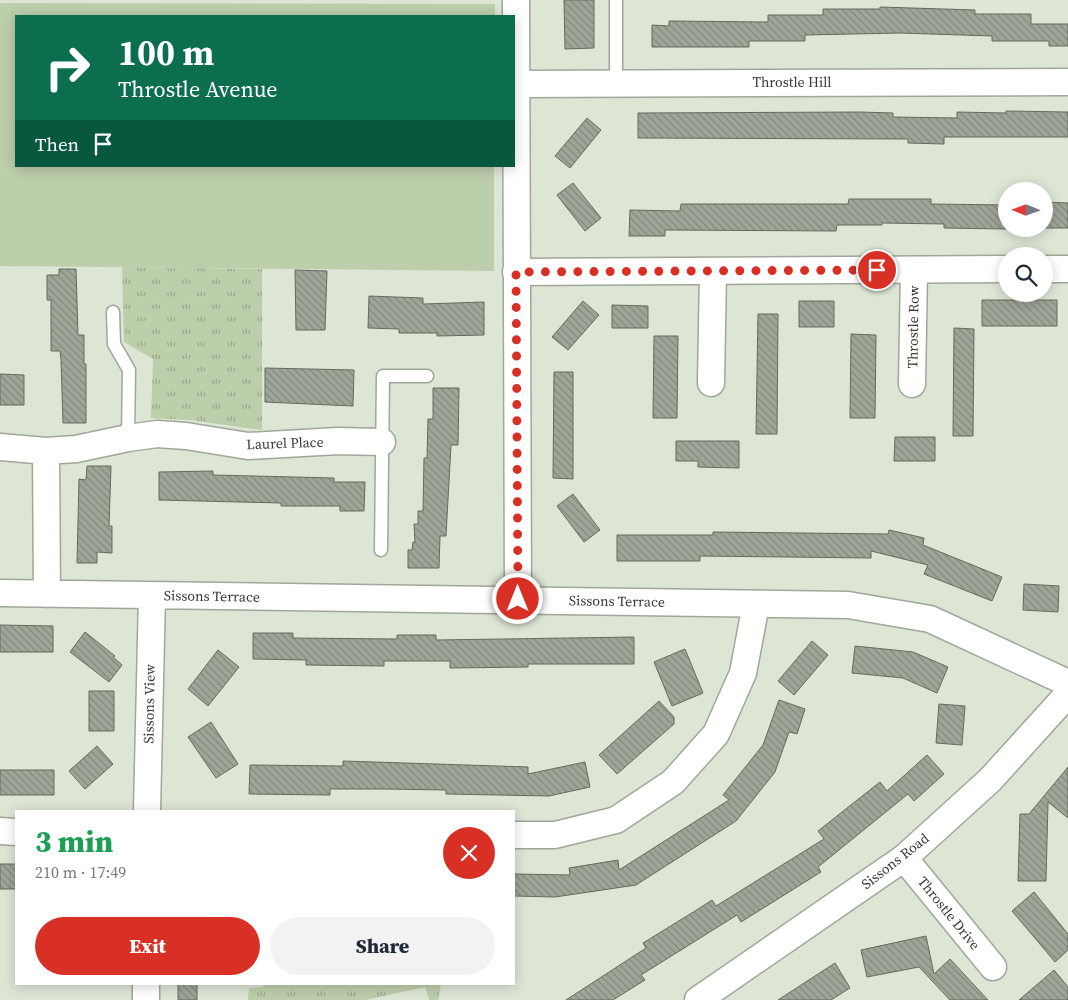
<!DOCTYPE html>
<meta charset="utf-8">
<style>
:root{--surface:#fff;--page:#f2f2f3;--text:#1f2937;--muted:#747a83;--accent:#d93025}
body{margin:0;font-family:"Source Serif 4",serif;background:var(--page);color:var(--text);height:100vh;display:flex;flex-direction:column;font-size:19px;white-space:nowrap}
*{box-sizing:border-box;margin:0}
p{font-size:16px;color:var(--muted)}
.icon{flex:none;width:28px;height:28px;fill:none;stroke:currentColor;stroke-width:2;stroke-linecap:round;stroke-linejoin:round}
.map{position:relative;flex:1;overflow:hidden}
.side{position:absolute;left:15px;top:810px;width:500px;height:175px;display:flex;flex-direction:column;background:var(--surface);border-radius:0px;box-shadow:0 2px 12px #0003}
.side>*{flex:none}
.hud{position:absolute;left:15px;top:15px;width:500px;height:152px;border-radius:0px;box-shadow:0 2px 12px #0003;background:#0b6e4f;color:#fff;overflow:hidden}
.needle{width:32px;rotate:271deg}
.fabs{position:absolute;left:998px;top:182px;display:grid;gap:10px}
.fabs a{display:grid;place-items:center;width:55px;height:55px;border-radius:50%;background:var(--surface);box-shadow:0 2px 12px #0003;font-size:25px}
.pin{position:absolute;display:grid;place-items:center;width:42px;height:42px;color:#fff;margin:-21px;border:2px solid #fff;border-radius:50%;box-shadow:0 1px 5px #0007}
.me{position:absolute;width:55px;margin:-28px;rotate:0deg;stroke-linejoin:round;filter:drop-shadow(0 0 4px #0008)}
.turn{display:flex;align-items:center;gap:18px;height:105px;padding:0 20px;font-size:22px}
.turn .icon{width:65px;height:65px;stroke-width:2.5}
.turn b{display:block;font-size:35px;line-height:42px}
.then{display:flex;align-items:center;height:48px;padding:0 20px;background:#0003;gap:10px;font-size:19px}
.round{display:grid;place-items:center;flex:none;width:52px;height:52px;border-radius:26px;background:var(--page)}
.headline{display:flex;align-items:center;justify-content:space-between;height:85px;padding:0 20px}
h1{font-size:30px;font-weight:800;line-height:38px;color:#1e9e55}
.action{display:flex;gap:10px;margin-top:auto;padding:10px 20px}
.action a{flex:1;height:58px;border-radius:30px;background:var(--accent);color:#fff;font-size:20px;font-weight:800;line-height:58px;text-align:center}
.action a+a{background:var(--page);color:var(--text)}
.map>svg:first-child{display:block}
.grass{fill:url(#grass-tufts)}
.green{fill:#bdceab}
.building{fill:url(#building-back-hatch);stroke:#646b5d}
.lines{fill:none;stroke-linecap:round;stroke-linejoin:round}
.lane-casing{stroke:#a0a799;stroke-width:15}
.street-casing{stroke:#a0a799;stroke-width:29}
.lane{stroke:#fff;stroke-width:12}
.street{stroke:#fff;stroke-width:26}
.route{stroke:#d93025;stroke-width:9;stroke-dasharray:0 16.2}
.labels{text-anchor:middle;stroke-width:5;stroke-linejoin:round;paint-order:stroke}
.street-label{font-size:14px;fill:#373a34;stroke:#fff}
</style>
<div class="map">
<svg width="1068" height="1000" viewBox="0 0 1068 1000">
<defs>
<pattern id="grass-tufts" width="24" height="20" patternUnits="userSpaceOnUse" patternTransform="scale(1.25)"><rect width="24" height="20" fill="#bdceab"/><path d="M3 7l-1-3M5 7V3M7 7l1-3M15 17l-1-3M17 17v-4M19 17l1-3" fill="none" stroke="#9aa88c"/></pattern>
<pattern id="building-back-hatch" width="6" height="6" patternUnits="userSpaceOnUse" patternTransform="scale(1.25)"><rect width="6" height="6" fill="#9fa698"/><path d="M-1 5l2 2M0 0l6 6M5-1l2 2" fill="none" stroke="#82887d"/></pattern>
</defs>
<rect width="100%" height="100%" fill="#dde5d5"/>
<!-- grass -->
<path class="grass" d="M 122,267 L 262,269 L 262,430 L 189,420 L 151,418 L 153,359 L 124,342 Z
M 264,984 L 441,984 L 438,1000 L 429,1000 L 425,987 L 365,1000 L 248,1000 L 249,988 L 263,987 Z"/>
<!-- green -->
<path class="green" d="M 0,3 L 495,4 L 495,16 L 16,16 L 16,166 L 494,166 L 494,271 L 0,266 Z"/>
<!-- building -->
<path class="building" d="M 564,0 L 594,0 L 594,48 L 565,49 Z
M 880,7 L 975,10 L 975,14 L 1031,14 L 1031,24 L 1068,24 L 1068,46 L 1049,46 L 1049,41 L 992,41 L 992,36 L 900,33 L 805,35 L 805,41 L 749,41 L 749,47 L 652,47 L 652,25 L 669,26 L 669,21 L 768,22 L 768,15 L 823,15 L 823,9 L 880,9 Z
M 1006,111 L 1068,112 L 1068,137 L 944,137 L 944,144 L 908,143 L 908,139 L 638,138 L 638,113 L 860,112 L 893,113 L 893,117 L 957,118 L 957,112 L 1006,113 Z
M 587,118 L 601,130 L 570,168 L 555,156 Z
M 573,183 L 601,218 L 585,231 L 557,195 Z
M 849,199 L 931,199 L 931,204 L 1006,205 L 1006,229 L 944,228 L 944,224 L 882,223 L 882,225 L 837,225 L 836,231 L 665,230 L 665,236 L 629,236 L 630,210 L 680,211 L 681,204 L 848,204 Z
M 1044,202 L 1068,203 L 1068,228 L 1044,228 Z
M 59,269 L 76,269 L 78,335 L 84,335 L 84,364 L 86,364 L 86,423 L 63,423 L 61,360 L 60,351 L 51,351 L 51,300 L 47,300 L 47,275 L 59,275 Z
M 295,270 L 327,271 L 325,330 L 296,330 Z
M 369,296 L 423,298 L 423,304 L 484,302 L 484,335 L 437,336 L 437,333 L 399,333 L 399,329 L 368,328 Z
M 982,300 L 1057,300 L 1057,326 L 982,326 Z
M 583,301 L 599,315 L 568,350 L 552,337 Z
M 799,301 L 834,301 L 834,327 L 799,327 Z
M 612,305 L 648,306 L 648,328 L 612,328 Z
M 758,314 L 778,314 L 777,434 L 756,434 Z
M 954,328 L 974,329 L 973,436 L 953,436 Z
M 851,334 L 876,335 L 875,418 L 850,418 Z
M 654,336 L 678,336 L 677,418 L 653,418 Z
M 265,368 L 354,370 L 353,406 L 265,402 Z
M 554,372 L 573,372 L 573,479 L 553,478 Z
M 0,374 L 24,375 L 24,405 L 0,405 Z
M 433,388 L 459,388 L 458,445 L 451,445 L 446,536 L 440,536 L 439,568 L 408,568 L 408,550 L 412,550 L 413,542 L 415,542 L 414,524 L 418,524 L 418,511 L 423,511 L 424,458 L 427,458 L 428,419 L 433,419 Z
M 895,437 L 935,437 L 935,461 L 894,461 Z
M 676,441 L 739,441 L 739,468 L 698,467 L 698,461 L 676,461 Z
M 87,466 L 111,466 L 109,526 L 112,526 L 112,553 L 97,552 L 97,563 L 77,563 L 79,479 L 86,480 Z
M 213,471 L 213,475 L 334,478 L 334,482 L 365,482 L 364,511 L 340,511 L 340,506 L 281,506 L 281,503 L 159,500 L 159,472 Z
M 573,494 L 600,530 L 584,542 L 557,506 Z
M 889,530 L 924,538 L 923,545 L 1002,577 L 992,601 L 924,574 L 928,565 L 871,551 L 871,558 L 700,556 L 700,561 L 617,561 L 617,535 L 713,535 L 713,532 L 888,534 Z
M 1024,584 L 1059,586 L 1058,612 L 1023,610 Z
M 0,625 L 53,626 L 53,652 L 0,652 Z
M 85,632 L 115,656 L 113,657 L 122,665 L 109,682 L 70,652 Z
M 253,633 L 293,633 L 293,638 L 397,639 L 397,635 L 436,635 L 436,640 L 634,637 L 634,664 L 528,664 L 528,667 L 450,668 L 450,661 L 384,661 L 384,666 L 306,665 L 306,660 L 253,659 Z
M 812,641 L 828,655 L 794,695 L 778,681 Z
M 855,646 L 913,652 L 948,667 L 937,693 L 903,678 L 852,673 Z
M 685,649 L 703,693 L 672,706 L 654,662 Z
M 218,650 L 239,667 L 208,706 L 188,689 Z
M 89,691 L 114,691 L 114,731 L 89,731 Z
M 779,700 L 805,709 L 797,734 L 789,732 L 775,772 L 736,821 L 636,885 L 555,897 L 514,896 L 514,874 L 570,875 L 569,868 L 618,860 L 619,870 L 729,800 L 723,795 L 763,745 Z
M 659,701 L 674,717 L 674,724 L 617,774 L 599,755 Z
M 939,704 L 965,706 L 962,745 L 936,743 Z
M 211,722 L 238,764 L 216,778 L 188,737 Z
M 97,746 L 113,764 L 85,789 L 69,771 Z
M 927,755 L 944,774 L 914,801 L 908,794 L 818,867 L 821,872 L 741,922 L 737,915 L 641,975 L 645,980 L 613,1000 L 566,1000 L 646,948 L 643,943 L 695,911 L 712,900 L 716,906 L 824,839 L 818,831 L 880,782 L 887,791 Z
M 343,761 L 528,767 L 528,774 L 585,762 L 590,787 L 549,796 L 446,794 L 446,790 L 384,789 L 330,789 L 330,795 L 249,794 L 250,765 L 343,766 Z
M 1068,767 L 1068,818 L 1048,802 L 1046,881 L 1018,881 L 1020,814 L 1029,814 Z
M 0,770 L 54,770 L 54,795 L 0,795 Z
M 0,864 L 16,864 L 16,889 L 0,889 Z
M 1034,892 L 1068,934 L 1068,950 L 1055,962 L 1012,911 Z
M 926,936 L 934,974 L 950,959 L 988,1000 L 950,1000 L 919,967 L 867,977 L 861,950 Z
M 835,963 L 850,988 L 831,1000 L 778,1000 Z
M 1054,970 L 1068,987 L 1068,1000 L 1019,1000 Z
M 178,984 L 197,984 L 197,1000 L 178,1000 Z"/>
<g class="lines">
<defs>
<path id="lane" d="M 616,82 L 616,0
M 113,312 L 114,344 L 129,370 L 128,438
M 381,550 L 383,376 L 427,376"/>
<path id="street" d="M 516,0 L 518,599
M 516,84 L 1068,82
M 1044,269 L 1068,269
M 516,272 L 1006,269
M 711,383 L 713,271
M 912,384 L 914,270
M 0,447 L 46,451 L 47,594
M 46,451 L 76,449 L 128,438 L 157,434 L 186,436 L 248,446 L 338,441 L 382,442
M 0,593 L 848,605 L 930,619 L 1068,683
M 147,811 L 152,596
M 0,831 L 16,832
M 514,835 L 555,835 L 616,820 L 673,782 L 716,734 L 743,673 L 756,604
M 904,858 L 993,967
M 146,1000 L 146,984
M 698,1000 L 904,858 L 990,780 L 1068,694"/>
</defs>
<!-- lane casing -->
<use href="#lane" class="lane-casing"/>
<!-- street casing -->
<use href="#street" class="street-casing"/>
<!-- lane -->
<use href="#lane" class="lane"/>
<!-- street -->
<use href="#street" class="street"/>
</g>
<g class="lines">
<!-- route -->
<path class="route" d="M 518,599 L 516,272 L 877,270"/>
</g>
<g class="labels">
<!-- street labels -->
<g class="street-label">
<text x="792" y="87">Throstle Hill</text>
<text transform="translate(913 327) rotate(-89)" y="5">Throstle Row</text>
<text transform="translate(285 443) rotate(-2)" y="5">Laurel Place</text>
<text transform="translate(212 596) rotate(1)" y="5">Sissons Terrace</text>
<text transform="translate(617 601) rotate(1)" y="5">Sissons Terrace</text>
<text transform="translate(149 704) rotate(-89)" y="5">Sissons View</text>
<text transform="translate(895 861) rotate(-38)" y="5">Sissons Road</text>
<text transform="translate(949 913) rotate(51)" y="5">Throstle Drive</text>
</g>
</g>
</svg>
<div class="fabs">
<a><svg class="needle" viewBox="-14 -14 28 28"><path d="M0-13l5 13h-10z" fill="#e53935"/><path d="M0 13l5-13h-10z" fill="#747a83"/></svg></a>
<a><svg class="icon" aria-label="search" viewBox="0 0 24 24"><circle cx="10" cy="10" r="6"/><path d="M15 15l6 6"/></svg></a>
</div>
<div class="pin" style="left:877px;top:270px;background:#d93025"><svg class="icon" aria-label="arrive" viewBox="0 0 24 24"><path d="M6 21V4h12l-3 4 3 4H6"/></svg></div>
<svg class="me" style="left:518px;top:599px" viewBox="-20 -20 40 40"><circle r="17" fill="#d93025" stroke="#fff" stroke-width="3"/><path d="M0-11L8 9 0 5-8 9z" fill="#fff"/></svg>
<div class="hud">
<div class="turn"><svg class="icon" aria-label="right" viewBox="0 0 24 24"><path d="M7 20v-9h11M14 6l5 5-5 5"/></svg><div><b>100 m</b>Throstle Avenue</div></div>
<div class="then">Then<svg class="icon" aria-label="arrive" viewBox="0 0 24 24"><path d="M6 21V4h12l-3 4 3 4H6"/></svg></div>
</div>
<section class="side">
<div class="headline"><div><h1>3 min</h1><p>210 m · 17:49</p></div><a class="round" style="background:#d93025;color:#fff"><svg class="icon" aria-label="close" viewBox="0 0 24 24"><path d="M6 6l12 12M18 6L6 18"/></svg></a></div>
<div class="action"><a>Exit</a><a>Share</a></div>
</section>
</div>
